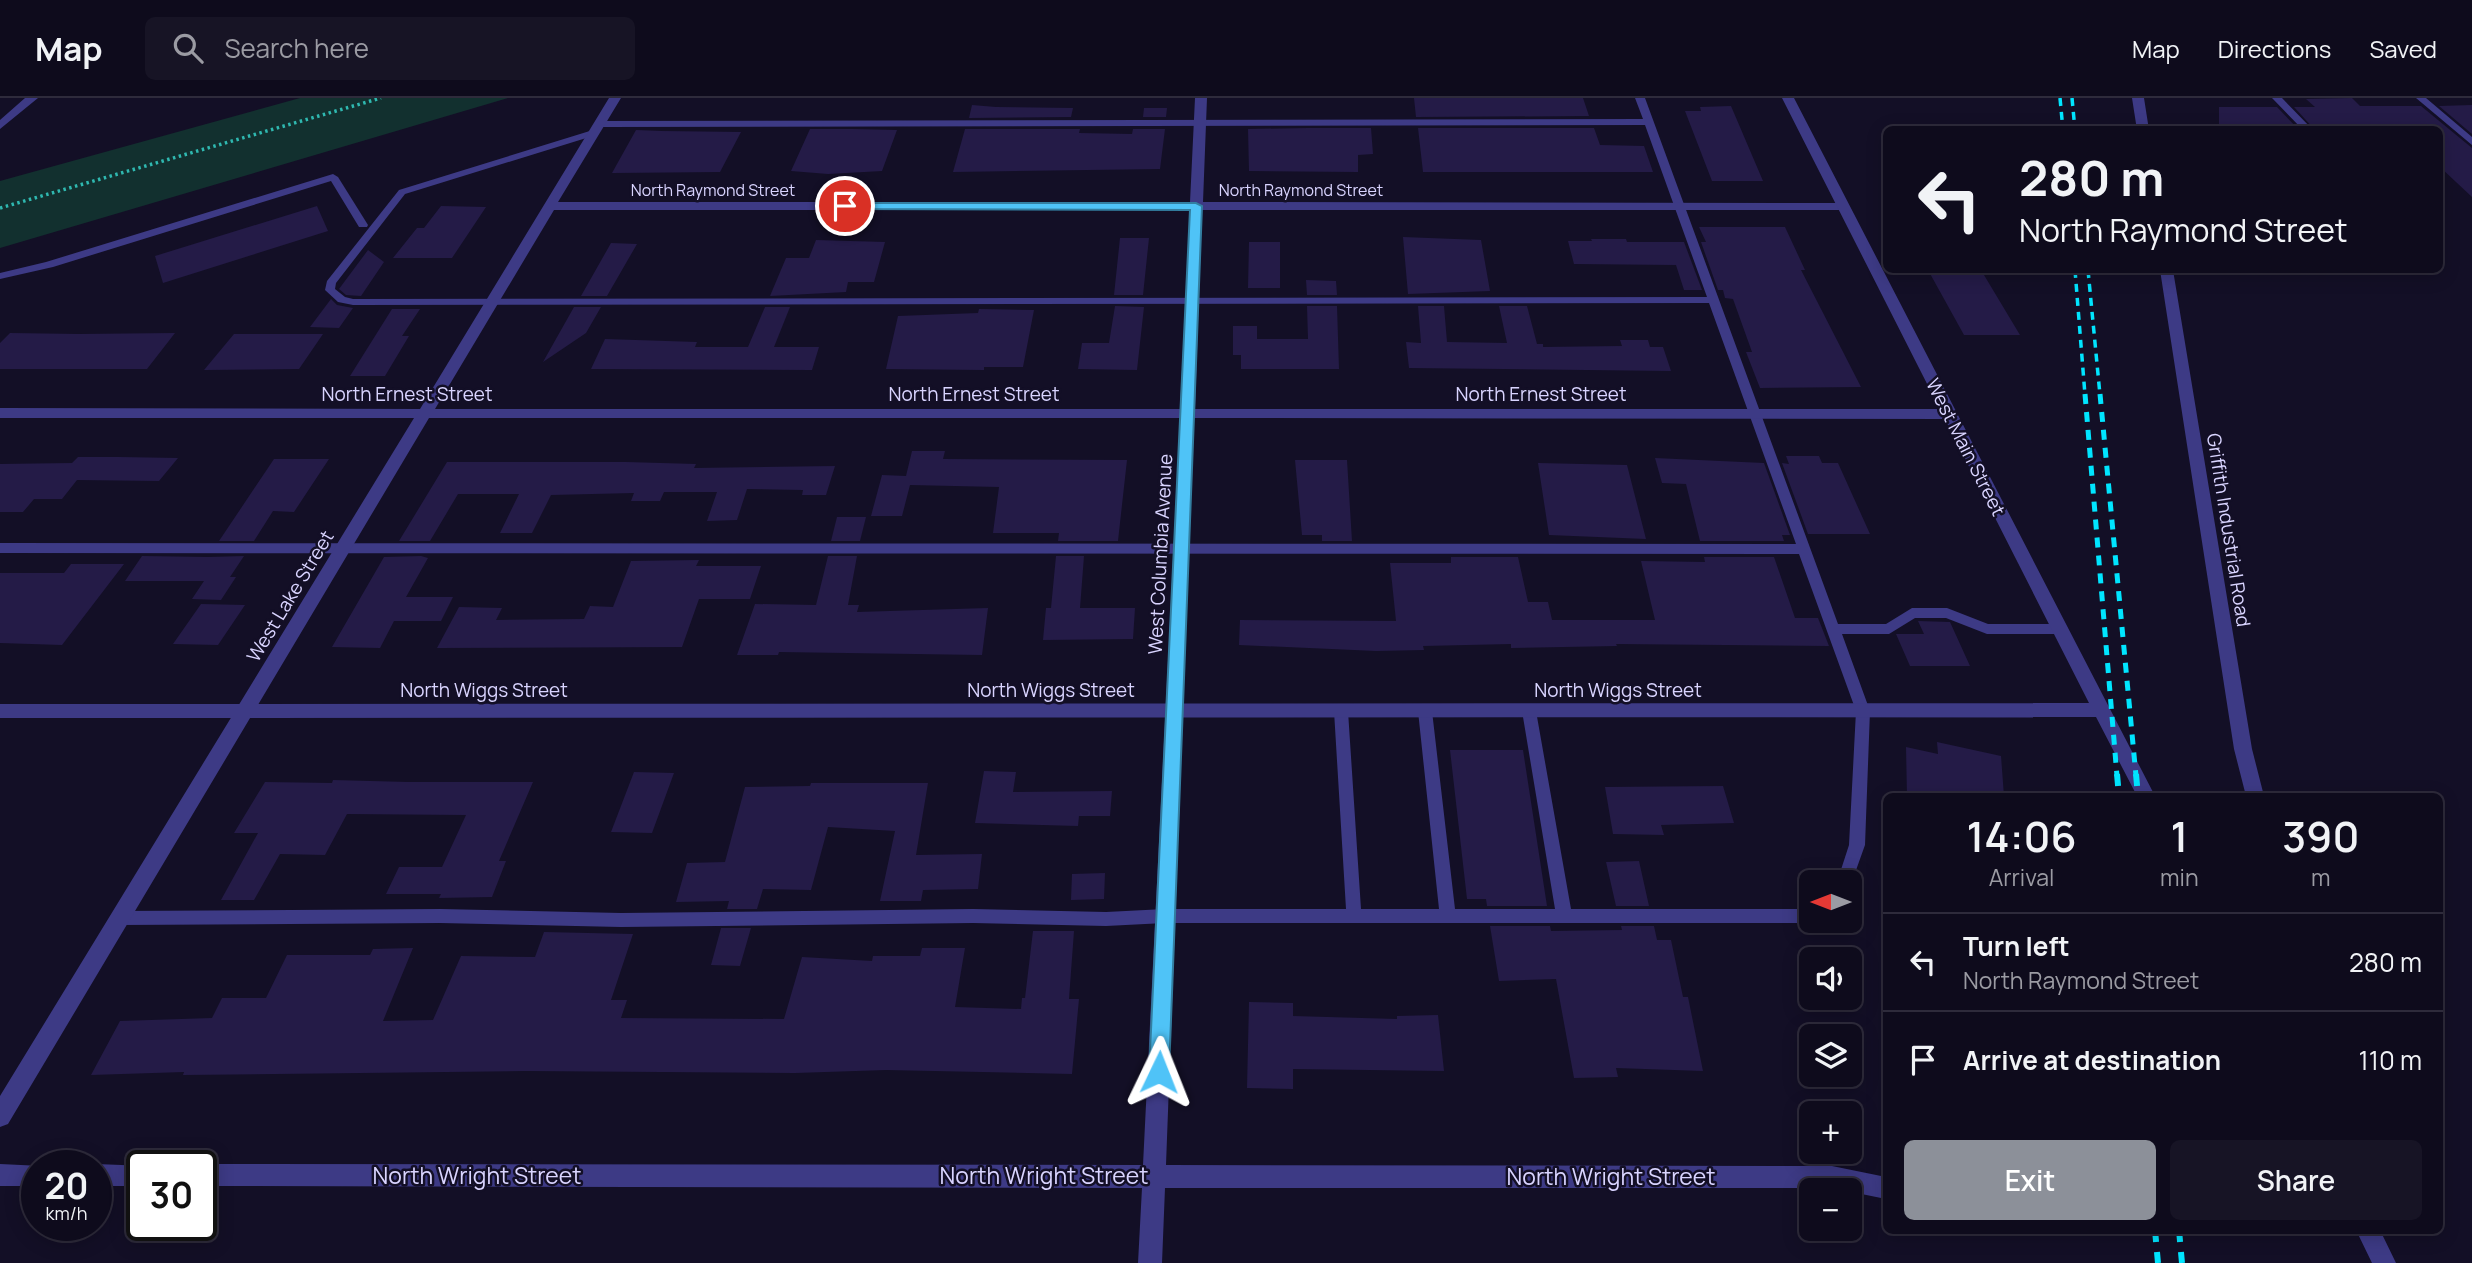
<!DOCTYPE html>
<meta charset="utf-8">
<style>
:root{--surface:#0e0b1c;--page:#171425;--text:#f1f3f6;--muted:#9b9ba3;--line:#2e2b3b;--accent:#8c9099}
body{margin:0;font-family:Manrope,sans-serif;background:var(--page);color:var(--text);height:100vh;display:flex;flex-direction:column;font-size:26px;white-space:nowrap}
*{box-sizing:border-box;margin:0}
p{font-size:23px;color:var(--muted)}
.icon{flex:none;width:38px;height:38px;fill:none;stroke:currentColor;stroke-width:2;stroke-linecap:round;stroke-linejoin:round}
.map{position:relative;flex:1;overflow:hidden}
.details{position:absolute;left:1883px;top:695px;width:560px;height:441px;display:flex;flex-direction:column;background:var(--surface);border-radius:10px;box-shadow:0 4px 18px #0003,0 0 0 2px var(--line)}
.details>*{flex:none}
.guide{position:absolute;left:1883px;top:28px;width:560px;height:147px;border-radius:10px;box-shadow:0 4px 18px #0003,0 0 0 2px var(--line);background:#0e0b1c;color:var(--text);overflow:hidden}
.needle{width:46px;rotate:270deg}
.controls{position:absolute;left:1799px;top:772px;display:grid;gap:14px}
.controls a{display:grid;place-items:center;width:63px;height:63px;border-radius:10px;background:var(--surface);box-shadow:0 4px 18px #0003,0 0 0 2px var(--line);font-size:35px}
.speed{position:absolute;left:21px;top:1052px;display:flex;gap:14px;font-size:35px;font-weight:700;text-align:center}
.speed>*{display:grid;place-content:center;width:91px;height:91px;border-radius:50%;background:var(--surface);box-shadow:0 4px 18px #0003,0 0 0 2px var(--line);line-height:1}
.speed small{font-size:18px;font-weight:400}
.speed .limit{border:4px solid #111;border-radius:10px;background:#fff;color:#111}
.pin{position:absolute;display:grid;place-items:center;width:60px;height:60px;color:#fff;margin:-30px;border:4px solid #fff;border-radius:50%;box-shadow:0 2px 7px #0007}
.me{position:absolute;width:77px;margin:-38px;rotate:2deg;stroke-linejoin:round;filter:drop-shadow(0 0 5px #0008)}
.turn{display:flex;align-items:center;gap:24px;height:147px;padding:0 21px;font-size:32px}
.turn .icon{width:91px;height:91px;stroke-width:2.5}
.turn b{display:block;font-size:49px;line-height:60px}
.eta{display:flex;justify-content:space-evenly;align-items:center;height:119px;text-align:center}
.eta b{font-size:42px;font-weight:600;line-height:49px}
.action{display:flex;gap:14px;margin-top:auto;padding:14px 21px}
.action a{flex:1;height:80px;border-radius:10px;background:var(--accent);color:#fff;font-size:28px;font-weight:600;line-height:80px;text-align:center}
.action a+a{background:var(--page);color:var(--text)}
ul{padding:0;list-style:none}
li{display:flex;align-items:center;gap:21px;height:98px;padding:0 21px;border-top:2px solid var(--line)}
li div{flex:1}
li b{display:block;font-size:26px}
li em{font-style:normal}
header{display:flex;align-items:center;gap:42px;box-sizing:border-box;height:98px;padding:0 35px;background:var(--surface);border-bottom:2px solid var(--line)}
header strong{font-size:33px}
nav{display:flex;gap:38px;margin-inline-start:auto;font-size:24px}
.search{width:490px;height:63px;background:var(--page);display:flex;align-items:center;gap:18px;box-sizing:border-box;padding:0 24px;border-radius:10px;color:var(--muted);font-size:26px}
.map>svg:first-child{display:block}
.green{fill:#12302f}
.building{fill:#241b47}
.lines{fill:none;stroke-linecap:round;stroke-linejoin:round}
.path{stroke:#2fb8b0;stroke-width:3.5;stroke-dasharray:2.5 3.5;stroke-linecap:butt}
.service{fill:#3d3a85;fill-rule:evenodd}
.minor{fill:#3d3a85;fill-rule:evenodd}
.tertiary{fill:#3d3a85;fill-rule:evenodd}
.rail-far2{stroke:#00e5ff;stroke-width:3.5;stroke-dasharray:8 6;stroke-linecap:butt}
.rail-far1{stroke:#00e5ff;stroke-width:5;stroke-dasharray:10 8;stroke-linecap:butt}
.rail{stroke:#00e5ff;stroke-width:6;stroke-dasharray:12 10;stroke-linecap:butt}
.route{fill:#4fc3f7;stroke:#337fa1;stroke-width:2}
.labels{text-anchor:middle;stroke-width:5;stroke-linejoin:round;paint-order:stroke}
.far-street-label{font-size:16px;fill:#d9d4ff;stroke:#130f26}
.street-label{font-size:19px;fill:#d9d4ff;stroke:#130f26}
.near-street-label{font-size:23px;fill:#d9d4ff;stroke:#130f26}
</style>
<header>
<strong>Map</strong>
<div class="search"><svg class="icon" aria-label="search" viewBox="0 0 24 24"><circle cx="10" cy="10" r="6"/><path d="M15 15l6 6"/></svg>Search here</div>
<nav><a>Map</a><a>Directions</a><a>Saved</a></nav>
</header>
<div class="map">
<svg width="2472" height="1165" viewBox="0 0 2472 1165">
<rect width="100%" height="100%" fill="#130f26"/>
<!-- green -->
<path class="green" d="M 300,0 L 508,0 L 0,150 L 0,83 Z"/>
<!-- building -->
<path class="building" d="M 1414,0 L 1583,0 L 1589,18 L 1416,19 Z
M 2352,0 L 2360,8 L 2421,8 L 2472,50 L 2472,99 L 2440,69 L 2440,32 L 2315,32 L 2294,9 L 2315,9 L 2306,1 Z
M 972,7 L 996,9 L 1073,10 L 1071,19 L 969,20 Z
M 2472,7 L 2472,36 L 2439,8 Z
M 1731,8 L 1763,83 L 1712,83 L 1685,13 L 1701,13 L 1700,9 Z
M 2219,9 L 2277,9 L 2299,32 L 2219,32 Z
M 1144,10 L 1167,10 L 1166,19 L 1143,19 Z
M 1308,30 L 1371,30 L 1373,56 L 1358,57 L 1358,74 L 1249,73 L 1248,31 Z
M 1418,30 L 1594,30 L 1600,47 L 1644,48 L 1653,74 L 1423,74 Z
M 810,31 L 853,31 L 897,32 L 882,73 L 828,76 L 791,73 Z
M 965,31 L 1080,31 L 1079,35 L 1132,36 L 1133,31 L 1165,31 L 1160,71 L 953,74 Z
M 636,32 L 662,33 L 741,34 L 720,74 L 612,75 Z
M 317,108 L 328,133 L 163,185 L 155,158 Z
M 441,108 L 486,109 L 452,160 L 393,160 L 417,130 L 424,130 Z
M 1699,129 L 1785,129 L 1805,172 L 1801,172 L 1861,289 L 1760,290 L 1746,254 L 1752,254 L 1733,201 L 1725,200 L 1723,192 L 1718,192 L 1701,144 L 1706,144 Z
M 1403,139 L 1481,142 L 1490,193 L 1408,196 Z
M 1120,140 L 1149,140 L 1143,197 L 1114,197 Z
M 1591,141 L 1626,141 L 1627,144 L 1684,144 L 1702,192 L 1684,192 L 1676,167 L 1574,166 L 1568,143 L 1592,143 Z
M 816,142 L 885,144 L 874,184 L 848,184 L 846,194 L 770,198 L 786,160 L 809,160 Z
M 1249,144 L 1280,144 L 1280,190 L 1248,190 Z
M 611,145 L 637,146 L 607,198 L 581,198 Z
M 368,152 L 384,164 L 361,198 L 346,197 L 339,191 Z
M 1928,172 L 1981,172 L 2020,237 L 1964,237 Z
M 1306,182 L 1336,183 L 1337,197 L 1307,197 Z
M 331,201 L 337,207 L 353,210 L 339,230 L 310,229 Z
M 1115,208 L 1144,209 L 1137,272 L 1078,271 L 1082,245 L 1109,245 Z
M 1307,208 L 1337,208 L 1339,271 L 1241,271 L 1241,257 L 1233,257 L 1233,228 L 1257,228 L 1257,241 L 1308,241 Z
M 1418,208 L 1444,208 L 1447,244 L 1507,245 L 1499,208 L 1527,208 L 1537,246 L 1543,246 L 1543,249 L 1622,248 L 1620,242 L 1648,242 L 1650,249 L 1663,249 L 1671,273 L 1409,270 L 1406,244 L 1421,245 Z
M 574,209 L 601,209 L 586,235 L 543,264 Z
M 765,209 L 790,209 L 774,249 L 819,249 L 812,272 L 591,271 L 605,241 L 697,244 L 695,249 L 748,249 Z
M 392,211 L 420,211 L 402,238 L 409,238 L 385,278 L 350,278 Z
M 979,211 L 1034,212 L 1023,269 L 984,269 L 984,272 L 886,271 L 898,218 L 978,215 Z
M 10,235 L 79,236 L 175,235 L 147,271 L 0,271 L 0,245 Z
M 234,236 L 323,236 L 299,271 L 204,272 Z
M 912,353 L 945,353 L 943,361 L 1127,362 L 1118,443 L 1058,443 L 1059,435 L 993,435 L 999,389 L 910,387 L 902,418 L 871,418 L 882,377 L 906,378 Z
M 1786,358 L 1819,358 L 1822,365 L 1838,365 L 1870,436 L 1808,436 L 1782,365 L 1789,366 Z
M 78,359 L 119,359 L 178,360 L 159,383 L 77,382 L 62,401 L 34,401 L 23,414 L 0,414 L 0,366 L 72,365 Z
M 1655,360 L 1764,365 L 1790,437 L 1782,437 L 1784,443 L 1700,443 L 1686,386 L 1662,385 Z
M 274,361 L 329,361 L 294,414 L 273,413 L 254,443 L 219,443 Z
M 1295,362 L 1347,362 L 1352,443 L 1322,443 L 1322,437 L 1302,437 Z
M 447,364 L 626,364 L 696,366 L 694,370 L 835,368 L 826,397 L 802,397 L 803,392 L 747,391 L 737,422 L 707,423 L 717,394 L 664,394 L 660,403 L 631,403 L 634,395 L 551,397 L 532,435 L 500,435 L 519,396 L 458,396 L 430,443 L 399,443 Z
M 1538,365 L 1627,367 L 1646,441 L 1549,437 Z
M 837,419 L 866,419 L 860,443 L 831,443 Z
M 142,458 L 208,459 L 244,458 L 230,479 L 236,479 L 221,502 L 192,501 L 204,483 L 125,483 Z
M 421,458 L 428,460 L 406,499 L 453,499 L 441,523 L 394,523 L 380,550 L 332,549 L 384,459 Z
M 828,458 L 857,458 L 848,507 L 859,507 L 857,514 L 988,510 L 982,557 L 779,554 L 778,557 L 737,557 L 755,506 L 816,507 Z
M 1056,458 L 1084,458 L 1080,510 L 1135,510 L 1133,541 L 1043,542 L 1046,510 L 1051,510 Z
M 1451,459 L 1518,459 L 1528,504 L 1548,504 L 1552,522 L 1655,522 L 1641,463 L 1705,464 L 1704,459 L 1774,459 L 1795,520 L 1818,520 L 1829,548 L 1616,546 L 1617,548 L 1511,550 L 1511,546 L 1423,548 L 1424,552 L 1376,553 L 1239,547 L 1240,522 L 1396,523 L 1390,465 L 1451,465 Z
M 699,462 L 696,468 L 761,468 L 750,501 L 699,501 L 682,549 L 437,550 L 459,509 L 502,510 L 496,522 L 584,521 L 590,508 L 613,509 L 631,463 Z
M 71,466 L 124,466 L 62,547 L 0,545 L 0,475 L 64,475 Z
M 201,506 L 245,507 L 218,547 L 173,546 Z
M 1918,523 L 1950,524 L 1970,568 L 1910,568 L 1896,536 L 1924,536 Z
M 1937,644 L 2001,658 L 2004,698 L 1907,698 L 1906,649 L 1938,656 Z
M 1450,652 L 1523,652 L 1547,808 L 1487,808 L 1486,801 L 1467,801 Z
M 984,673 L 1016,674 L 1013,694 L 1112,693 L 1110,718 L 1079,718 L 1078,728 L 975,725 Z
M 634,674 L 674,675 L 652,735 L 611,734 Z
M 333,682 L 408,684 L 533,684 L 499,763 L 506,763 L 492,799 L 439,800 L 441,796 L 386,796 L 399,769 L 442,769 L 466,717 L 347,716 L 325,757 L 280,756 L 254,802 L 221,802 L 258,735 L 234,735 L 265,684 L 332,685 Z
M 811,685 L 928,685 L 916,757 L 982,756 L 978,791 L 923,792 L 921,803 L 880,803 L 895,733 L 828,729 L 811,792 L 763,791 L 757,811 L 727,811 L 729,803 L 676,804 L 687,765 L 725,764 L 745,689 L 810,688 Z
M 1723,688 L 1734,725 L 1661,727 L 1664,737 L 1613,736 L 1605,689 Z
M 1639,763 L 1649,808 L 1616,808 L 1606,764 Z
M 1105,775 L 1104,801 L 1071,802 L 1072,776 Z
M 1490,828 L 1550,828 L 1551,833 L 1622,832 L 1621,828 L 1654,828 L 1657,842 L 1671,842 L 1683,899 L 1688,899 L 1703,973 L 1616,970 L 1618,979 L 1574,980 L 1556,881 L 1499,883 Z
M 721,830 L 751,830 L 740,868 L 711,867 Z
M 1033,833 L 1074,833 L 1069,901 L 1079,901 L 1072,976 L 886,972 L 795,975 L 526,973 L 183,977 L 184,974 L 91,977 L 120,923 L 212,920 L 222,900 L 266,900 L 287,857 L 370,857 L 373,851 L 413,850 L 383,923 L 433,922 L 461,858 L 535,859 L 544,834 L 633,836 L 611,902 L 627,902 L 621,920 L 784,921 L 802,859 L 872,863 L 873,858 L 920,858 L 922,850 L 965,850 L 955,909 L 1021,911 L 1022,900 L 1025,900 Z
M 1249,904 L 1293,905 L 1293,918 L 1397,921 L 1397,918 L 1438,917 L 1444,973 L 1293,971 L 1293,991 L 1247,990 Z"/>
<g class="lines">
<!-- path -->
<path class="path" d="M 0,110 L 381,0"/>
<!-- service -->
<path class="service" d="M 1635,0 L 1645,0 L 1838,526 L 1886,526 L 1912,510 L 1947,510 L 1988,526 L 2060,526 L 2067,531 L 2060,536 L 1987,536 L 1946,520 L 1915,520 L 1889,536 L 1842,536 L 1870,613 L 1865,747 L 1850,789 L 1850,784 L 1837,784 L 1849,747 L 1856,613 L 1799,456 L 0,455 L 0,445 L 1796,446 L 1709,205 L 353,207 L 338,204 L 325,192 L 327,183 L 399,92 L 593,32 L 598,35 L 596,37 L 405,96 L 336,185 L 335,191 L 345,199 L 353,201 L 1707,199 L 1645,27 L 599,29 L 594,26 L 599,23 L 1643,21 Z
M 2272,0 L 2282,0 L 2313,32 L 2303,32 Z
M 2416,0 L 2426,0 L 2472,39 L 2472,47 Z
M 333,76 L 338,79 L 368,127 L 367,129 L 359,129 L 331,83 L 53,169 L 0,181 L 0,175 L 46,164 Z
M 1341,607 L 1346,609 L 1348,613 L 1361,811 L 1439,811 L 1418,613 L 1420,609 L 1430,609 L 1432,613 L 1455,811 L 1555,811 L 1522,613 L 1524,609 L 1534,609 L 1536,613 L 1571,811 L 1811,811 L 1811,822 L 1817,822 L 1811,825 L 1165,825 L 1106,828 L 973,825 L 621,829 L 440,825 L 120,827 L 114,825 L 112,820 L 114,815 L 120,813 L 440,811 L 621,815 L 973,811 L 1106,814 L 1165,811 L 1346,811 L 1334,613 L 1336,609 Z"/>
<!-- minor -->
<path class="minor" d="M 25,0 L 38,0 L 0,31 L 0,22 Z
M 609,0 L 621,0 L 558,104 L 1190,104 L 1195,0 L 1207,0 L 1203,104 L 1847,105 L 1847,111 L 1843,112 L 1202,112 L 1195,311 L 1949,311 L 1956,316 L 1949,321 L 1194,320 L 1166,1067 L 1832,1068 L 1886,1079 L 1886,1101 L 1832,1090 L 1165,1090 L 1162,1165 L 1138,1165 L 1142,1090 L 201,1088 L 201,1068 L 196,1068 L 201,1066 L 1143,1067 L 1180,320 L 429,320 L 8,1026 L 0,1029 L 0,998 L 414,320 L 0,320 L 0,310 L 420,311 ZM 554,112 L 1190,112 L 1180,311 L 435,311 Z
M 2132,0 L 2144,0 L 2149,32 L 2137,32 Z
M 2160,172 L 2173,172 L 2252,651 L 2264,698 L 2246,698 L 2234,651 Z
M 0,1066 L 42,1068 L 37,1068 L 37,1088 L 0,1088 Z
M 96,1066 L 147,1068 L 142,1068 L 142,1088 L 96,1088 L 96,1068 L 91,1068 Z"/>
<!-- tertiary -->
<path class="tertiary" d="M 1782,0 L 1794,0 L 2155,698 L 2137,698 L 2096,619 L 0,620 L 0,606 L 2089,605 Z
M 2356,1132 L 2380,1132 L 2396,1165 L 2372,1165 Z"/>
<!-- rail-far2 -->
<path class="rail-far2" d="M 2060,0 L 2063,32
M 2072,0 L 2075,32
M 2075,172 L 2085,297
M 2088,172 L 2100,297"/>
<!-- rail-far1 -->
<path class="rail-far1" d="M 2085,296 L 2117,678
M 2100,296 L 2136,678"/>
<!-- rail -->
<path class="rail" d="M 2117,676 L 2119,698
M 2136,676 L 2138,698
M 2155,1132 L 2158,1165
M 2179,1132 L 2182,1165"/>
</g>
<!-- route -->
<path class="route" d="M 841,105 L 1196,105 L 1202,108 L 1169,974 L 1166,981 L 1159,984 L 1152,981 L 1149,974 L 1190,112 L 845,111 L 840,108 Z"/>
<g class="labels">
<!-- far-street labels -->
<g class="far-street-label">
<text x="713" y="98">North Raymond Street</text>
<text x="1301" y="98">North Raymond Street</text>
</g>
<!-- street labels -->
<g class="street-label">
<text x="407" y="303">North Ernest Street</text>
<text x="974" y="303">North Ernest Street</text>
<text x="1541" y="303">North Ernest Street</text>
<text transform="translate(1966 349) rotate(63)" y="7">West Main Street</text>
<text transform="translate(2229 432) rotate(81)" y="7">Griffith Industrial Road</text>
<text transform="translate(1160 456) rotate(-87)" y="7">West Columbia Avenue</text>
<text transform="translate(290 498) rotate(-59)" y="7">West Lake Street</text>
<text x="484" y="599">North Wiggs Street</text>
<text x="1051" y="599">North Wiggs Street</text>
<text x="1618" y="599">North Wiggs Street</text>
</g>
<!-- near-street labels -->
<g class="near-street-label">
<text x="477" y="1086">North Wright Street</text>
<text x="1044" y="1086">North Wright Street</text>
<text x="1611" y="1087">North Wright Street</text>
</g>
</g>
</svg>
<div class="controls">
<a><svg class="needle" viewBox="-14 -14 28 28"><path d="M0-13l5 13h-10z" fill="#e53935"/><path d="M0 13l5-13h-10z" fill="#9b9ba3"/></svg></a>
<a><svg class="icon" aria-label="sound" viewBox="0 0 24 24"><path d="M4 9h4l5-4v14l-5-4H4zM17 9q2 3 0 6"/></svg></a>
<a><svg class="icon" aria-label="layers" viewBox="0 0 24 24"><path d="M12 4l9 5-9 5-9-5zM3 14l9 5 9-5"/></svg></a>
<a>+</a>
<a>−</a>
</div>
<div class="speed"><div>20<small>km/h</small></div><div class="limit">30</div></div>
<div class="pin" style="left:845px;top:108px;background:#d93025"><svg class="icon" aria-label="arrive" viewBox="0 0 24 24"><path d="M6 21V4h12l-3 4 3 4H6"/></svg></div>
<svg class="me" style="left:1159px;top:974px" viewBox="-20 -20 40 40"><path d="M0-17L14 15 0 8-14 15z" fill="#4fc3f7" stroke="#fff" stroke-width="4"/></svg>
<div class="guide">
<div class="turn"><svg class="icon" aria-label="left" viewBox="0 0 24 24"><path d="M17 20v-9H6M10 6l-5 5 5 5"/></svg><div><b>280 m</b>North Raymond Street</div></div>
</div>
<section class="details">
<div class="eta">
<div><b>14:06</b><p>Arrival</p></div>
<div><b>1</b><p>min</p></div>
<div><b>390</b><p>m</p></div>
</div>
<ul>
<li><svg class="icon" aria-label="left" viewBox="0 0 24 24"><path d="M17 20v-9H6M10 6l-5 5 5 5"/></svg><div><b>Turn left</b><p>North Raymond Street</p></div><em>280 m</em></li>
<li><svg class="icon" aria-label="arrive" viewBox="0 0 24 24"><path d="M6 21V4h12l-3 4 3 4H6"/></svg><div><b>Arrive at destination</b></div><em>110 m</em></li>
</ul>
<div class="action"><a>Exit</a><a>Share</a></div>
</section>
</div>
